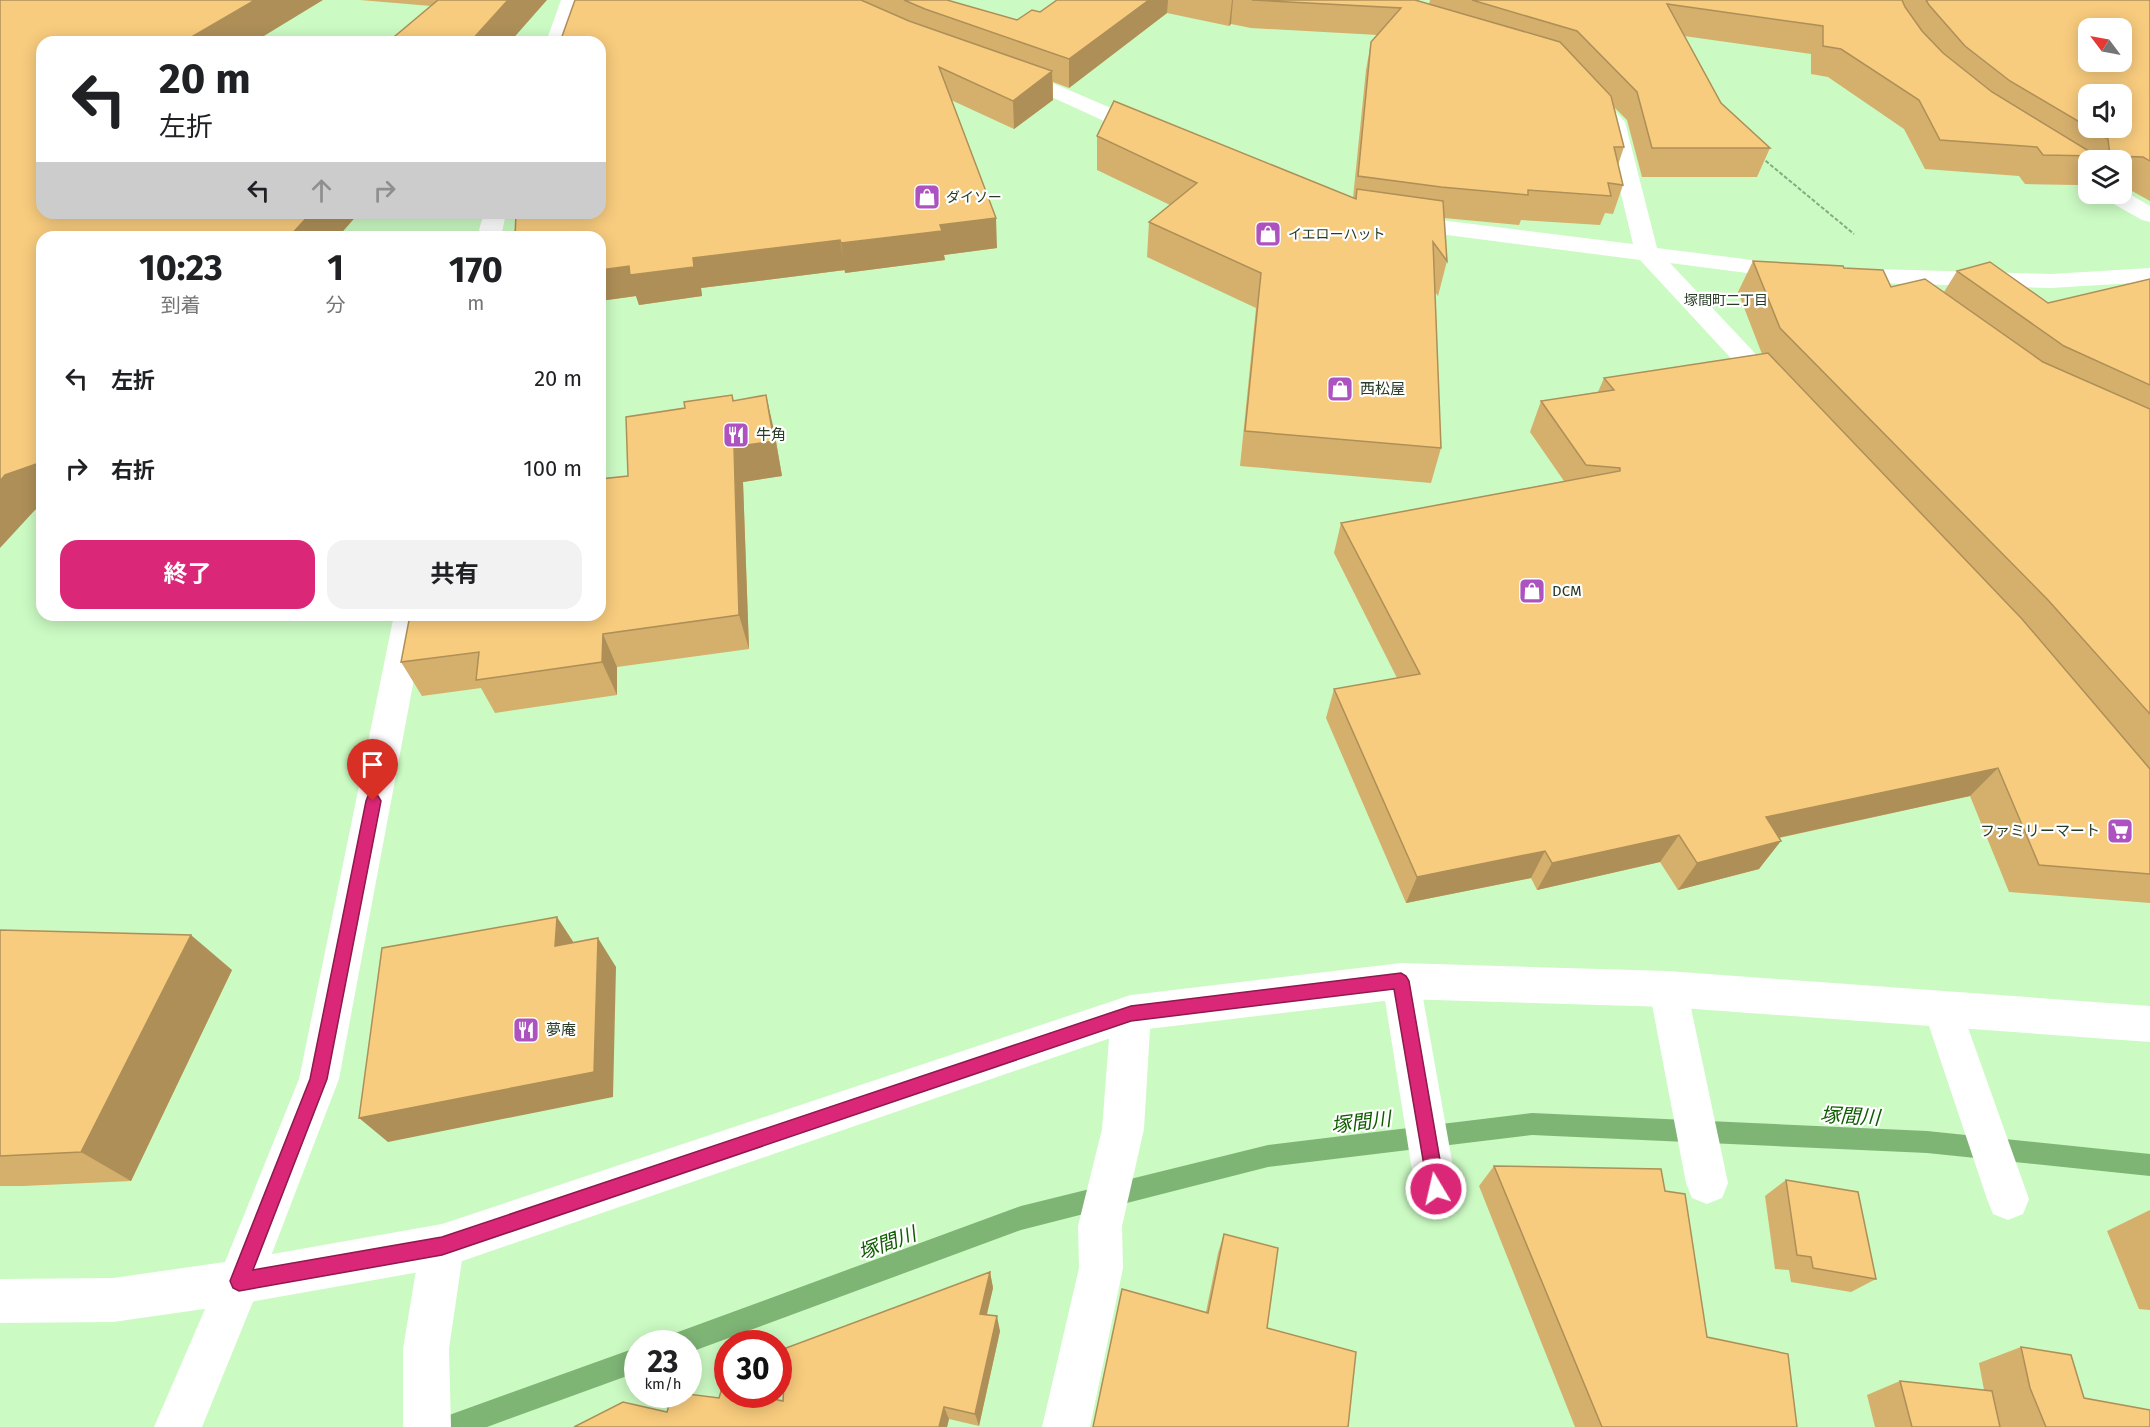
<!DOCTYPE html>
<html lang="ja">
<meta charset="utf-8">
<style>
:root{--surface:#fff;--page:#f2f2f2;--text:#202124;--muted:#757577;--accent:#db2777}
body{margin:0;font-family:"Fira Sans","Noto Sans JP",sans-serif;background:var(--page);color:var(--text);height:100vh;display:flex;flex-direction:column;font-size:22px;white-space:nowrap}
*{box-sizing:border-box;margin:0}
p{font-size:20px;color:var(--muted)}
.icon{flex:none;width:33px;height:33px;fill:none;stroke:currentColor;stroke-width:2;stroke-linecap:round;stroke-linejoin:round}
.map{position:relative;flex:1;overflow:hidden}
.drawer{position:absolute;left:36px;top:231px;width:570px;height:390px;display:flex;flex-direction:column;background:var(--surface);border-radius:18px;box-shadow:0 3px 15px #0003}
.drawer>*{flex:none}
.banner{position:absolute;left:36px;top:36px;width:570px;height:183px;border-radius:18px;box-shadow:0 3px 15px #0003;background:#fff;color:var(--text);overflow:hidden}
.needle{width:39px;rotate:302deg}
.fabs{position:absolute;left:2078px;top:18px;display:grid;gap:12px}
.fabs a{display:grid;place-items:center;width:54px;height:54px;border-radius:12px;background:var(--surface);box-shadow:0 3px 15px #0003;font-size:30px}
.speed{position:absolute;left:624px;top:1330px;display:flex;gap:12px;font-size:30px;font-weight:700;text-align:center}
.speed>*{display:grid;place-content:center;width:78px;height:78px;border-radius:50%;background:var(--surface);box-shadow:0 3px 15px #0003;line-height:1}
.speed small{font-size:15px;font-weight:400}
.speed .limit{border:9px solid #d22;background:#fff;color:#111}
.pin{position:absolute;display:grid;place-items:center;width:51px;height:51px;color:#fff;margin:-62px -26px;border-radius:50% 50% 50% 0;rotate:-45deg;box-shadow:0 0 6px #0007}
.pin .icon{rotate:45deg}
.me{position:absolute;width:66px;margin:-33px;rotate:351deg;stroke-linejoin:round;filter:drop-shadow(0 0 4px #0008)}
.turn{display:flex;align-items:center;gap:21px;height:126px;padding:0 24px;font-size:27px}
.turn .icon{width:78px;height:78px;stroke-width:2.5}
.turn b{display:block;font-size:42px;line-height:51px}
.lanes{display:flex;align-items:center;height:57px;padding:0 24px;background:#0003;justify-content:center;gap:30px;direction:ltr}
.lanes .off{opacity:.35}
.eta{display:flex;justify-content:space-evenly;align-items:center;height:102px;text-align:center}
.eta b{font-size:36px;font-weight:700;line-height:42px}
.button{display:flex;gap:12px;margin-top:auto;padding:12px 24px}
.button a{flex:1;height:69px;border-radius:18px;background:var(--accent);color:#fff;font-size:24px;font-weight:700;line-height:69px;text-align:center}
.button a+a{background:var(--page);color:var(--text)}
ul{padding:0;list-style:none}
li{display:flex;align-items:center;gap:18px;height:90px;padding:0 24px}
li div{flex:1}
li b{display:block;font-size:22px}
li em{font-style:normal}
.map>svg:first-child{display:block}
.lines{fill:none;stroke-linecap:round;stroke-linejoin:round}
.stream{fill:#7eb575;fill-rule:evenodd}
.path{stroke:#87ab81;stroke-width:2;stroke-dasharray:4 2;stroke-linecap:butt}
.minor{fill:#fff;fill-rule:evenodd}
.tertiary{fill:#fff;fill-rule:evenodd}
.wall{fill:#d5af6c}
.shaded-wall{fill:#ae8f58}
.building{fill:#f8cc7e;stroke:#ae8f58;stroke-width:1.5;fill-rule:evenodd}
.route{fill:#db2777;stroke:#8e194d;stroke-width:1.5}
.labels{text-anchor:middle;stroke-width:4.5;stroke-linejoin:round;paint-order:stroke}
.far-poi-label{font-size:14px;fill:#283b25;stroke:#fff;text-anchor:start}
.far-neighbourhood-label{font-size:14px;fill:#283b25;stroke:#fff}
.poi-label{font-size:15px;fill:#283b25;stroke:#fff;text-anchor:start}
.near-water-label{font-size:20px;font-style:italic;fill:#0f5d00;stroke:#fff}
</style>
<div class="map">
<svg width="2150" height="1427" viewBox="0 0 2150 1427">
<rect width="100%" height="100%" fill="#cbfac3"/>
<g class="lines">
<!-- stream -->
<path class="stream" d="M 1532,1113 L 1927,1131 L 2150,1154 L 2150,1176 L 1927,1153 L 1532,1135 L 1268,1167 L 1021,1230 L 688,1353 L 688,1344 L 666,1344 L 669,1335 L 678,1332 L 1021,1206 L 1268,1145 Z
M 638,1347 L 638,1372 L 487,1427 L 439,1427 L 443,1418 L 452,1414 Z"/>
<!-- path -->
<path class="path" d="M 1761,157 L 1854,234"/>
<!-- minor -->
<path class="minor" d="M 561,0 L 579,0 L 566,42 L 546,42 Z
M 1010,68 L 1048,81 L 1155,127 L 1158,132 L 1155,137 L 1147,138 L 1139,137 L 1034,89 L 1003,78 L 1000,74 L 1003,70 Z
M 1607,108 L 1614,110 L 1625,122 L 1657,248 L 1793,265 L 1802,267 L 1805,272 L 1802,277 L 1793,279 L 1670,263 L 1783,383 L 1787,389 L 1783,395 L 1774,397 L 1765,395 L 1640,260 L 1401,229 L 1393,227 L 1389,222 L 1393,217 L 1401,215 L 1633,244 L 1604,123 L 1597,114 L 1600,110 Z
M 2121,189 L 2150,206 L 2150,222 L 2142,220 L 2105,199 L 2102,194 L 2121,194 Z
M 484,213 L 506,213 L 501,237 L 477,237 Z
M 1841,268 L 2051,274 L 2150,268 L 2150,282 L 2051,288 L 1841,282 L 1832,280 L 1829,275 L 1832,270 Z
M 394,615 L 426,615 L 339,1079 L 261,1282 L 202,1427 L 154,1427 L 221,1272 L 299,1079 Z
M 1401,963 L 1415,969 L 1420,981 L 1457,1189 L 1451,1204 L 1436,1210 L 1421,1204 L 1415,1189 L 1382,981 L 1387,969 Z
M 1668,971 L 1682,976 L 1687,989 L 1728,1183 L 1722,1198 L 1707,1204 L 1692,1198 L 1686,1183 L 1649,989 L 1654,976 Z
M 1943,993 L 1957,998 L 1962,1011 L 2029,1199 L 2023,1214 L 2008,1220 L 1993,1214 L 1987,1199 L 1924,1011 L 1929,998 Z
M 1131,995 L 1145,1000 L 1151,1013 L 1144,1129 L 1122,1226 L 1123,1268 L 1090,1427 L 1042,1427 L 1079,1268 L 1078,1226 L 1102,1129 L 1111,1013 L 1117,1000 Z
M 442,1224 L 457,1231 L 464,1246 L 449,1349 L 451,1427 L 403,1427 L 403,1349 L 420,1246 L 427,1231 Z"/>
<!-- tertiary -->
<path class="tertiary" d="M 1401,963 L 1668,971 L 2150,1006 L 2150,1042 L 1668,1007 L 1401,999 L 1131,1031 L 442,1268 L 239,1304 L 113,1322 L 0,1323 L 0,1279 L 113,1278 L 239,1260 L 442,1224 L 1131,995 Z"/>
</g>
<!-- wall -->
<path class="wall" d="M 360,0 L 547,0 L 431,6 Z
M 575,0 L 947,0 L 1017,20 L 1040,12 L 1057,0 L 1417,0 L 1429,4 L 1430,0 L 2150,0 L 2150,201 L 2123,186 L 2121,186 L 2121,160 L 2088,160 L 2088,169 L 2078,185 L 2025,184 L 2019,176 L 1925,169 L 1904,129 L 1828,77 L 1811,74 L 1811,54 L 1684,36 L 1721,103 L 1770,148 L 1757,177 L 1642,177 L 1627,120 L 1614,107 L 1624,147 L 1618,165 L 1623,185 L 1613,214 L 1605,213 L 1600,225 L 1521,220 L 1519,225 L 1444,218 L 1447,261 L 1438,296 L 1435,292 L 1441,448 L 1431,483 L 1240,466 L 1256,308 L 1147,257 L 1149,222 L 1170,205 L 1097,170 L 1097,136 L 1353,198 L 1366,70 L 1371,42 L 1378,35 L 1251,28 L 1231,24 L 1229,26 L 1167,13 L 1069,88 L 1053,82 L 1053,100 L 1014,129 L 951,100 L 997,248 L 944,255 L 945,260 L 845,273 L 845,270 L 701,288 L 702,296 L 639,305 L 636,296 L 600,301 L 600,237 Z
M 1753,261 L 1844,268 L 1891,287 L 1944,292 L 1957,271 L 2048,303 L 2150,279 L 2150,903 L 2009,892 L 1970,796 L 1779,838 L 1759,869 L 1678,890 L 1660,862 L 1537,890 L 1531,878 L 1406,903 L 1326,718 L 1334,689 L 1397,678 L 1334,553 L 1341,523 L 1564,481 L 1530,432 L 1541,401 L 1598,392 L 1604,378 L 1762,354 L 1738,292 Z
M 732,395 L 734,401 L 774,430 L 782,476 L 743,482 L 749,649 L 617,667 L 617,695 L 495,713 L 481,688 L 422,696 L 401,662 L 628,476 L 685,408 Z
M 0,930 L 232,970 L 131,1181 L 23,1186 L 0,1186 Z
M 1494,1166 L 1665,1191 L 1707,1337 L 1797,1427 L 1575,1427 L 1479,1186 Z
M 1786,1180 L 1876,1279 L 1851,1292 L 1791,1282 L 1789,1270 L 1775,1269 L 1765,1196 Z
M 2150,1210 L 2150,1310 L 2139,1309 L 2107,1231 Z
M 1224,1234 L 1267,1328 L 1206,1312 L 1218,1253 Z
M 990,1272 L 993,1288 L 987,1315 L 1000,1331 L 979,1426 L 949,1419 L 947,1427 L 574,1427 L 667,1412 L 719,1398 L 783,1401 Z
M 2021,1347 L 2084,1398 L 2150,1427 L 1875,1427 L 1867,1395 L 1900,1381 L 1984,1390 L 1979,1363 Z"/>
<!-- shaded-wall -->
<path class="shaded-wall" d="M 255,0 L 323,0 L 254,42 L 183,42 Z
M 508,0 L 547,0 L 510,42 L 470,42 Z
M 1149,0 L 1168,0 L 1167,13 L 1069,88 L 1069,59 Z
M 1232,0 L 1233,0 L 1231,24 L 1229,26 Z
M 1052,71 L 1053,100 L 1014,129 L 1013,101 Z
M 311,213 L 359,213 L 338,237 L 289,237 Z
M 996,218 L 997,248 L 944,255 L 945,260 L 845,273 L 841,243 L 940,225 Z
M 840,240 L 845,270 L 701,288 L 702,296 L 639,305 L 636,296 L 600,301 L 600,270 Z
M 766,395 L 774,430 L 782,476 L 743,482 L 749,649 L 739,615 L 734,447 Z
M 42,462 L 42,507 L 35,510 L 0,548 L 0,481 L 5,475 Z
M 603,634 L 617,667 L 617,695 L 602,662 Z
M 1998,768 L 1970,796 L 1744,845 L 1766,817 Z
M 1679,835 L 1660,862 L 1537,890 L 1552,863 Z
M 1781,841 L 1759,869 L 1678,890 L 1697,863 Z
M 1545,851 L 1531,878 L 1406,903 L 1417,877 Z
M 557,917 L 576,946 L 555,946 Z
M 191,935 L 232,970 L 131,1181 L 81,1152 Z
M 598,938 L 616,967 L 613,1097 L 388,1142 L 359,1118 Z
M 990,1272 L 993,1288 L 983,1329 L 980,1314 Z
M 997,1316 L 1000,1331 L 979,1426 L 975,1414 Z
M 944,1407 L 949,1419 L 947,1427 L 939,1427 Z"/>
<!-- building -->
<path class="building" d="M 0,0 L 255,0 L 183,42 L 42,42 L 42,213 L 311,213 L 289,237 L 42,237 L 42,462 L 5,475 L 0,481 Z
M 438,0 L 508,0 L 470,42 L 388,42 Z
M 575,0 L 861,0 L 909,21 L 1052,71 L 1013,101 L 939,67 L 996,218 L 940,225 L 942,231 L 841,243 L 840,240 L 693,258 L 694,267 L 630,275 L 629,266 L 600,270 L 600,237 L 515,237 L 516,213 L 600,213 L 600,42 L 560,42 Z
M 904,0 L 947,0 L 1017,20 L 1032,10 L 1040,12 L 1057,0 L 1149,0 L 1069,59 L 925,9 Z
M 1252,0 L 1415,0 L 1560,42 L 1611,96 L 1624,147 L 1614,147 L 1623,185 L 1608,183 L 1611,196 L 1528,190 L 1528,195 L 1441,187 L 1358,176 L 1371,42 L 1401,8 Z
M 1472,0 L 1902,0 L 1905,7 L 1922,31 L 1943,53 L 1992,92 L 2097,156 L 2043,155 L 2037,147 L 1940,140 L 1919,100 L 1841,49 L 1823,46 L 1823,26 L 1667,4 L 1721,103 L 1770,148 L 1652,148 L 1637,92 L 1577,31 Z
M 1926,0 L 2150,0 L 2150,161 L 2143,157 L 2110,156 L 2108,139 L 2089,128 L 2121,128 L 2121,94 L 2088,94 L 2088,127 L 2010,81 L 1965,46 L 1929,5 ZM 2088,28 L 2121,28 L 2121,62 L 2088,62 Z
M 1114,101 L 1356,199 L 1357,189 L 1443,201 L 1447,261 L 1433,242 L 1441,448 L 1245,431 L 1261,273 L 1149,222 L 1197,183 L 1097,136 Z
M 1753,261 L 1843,266 L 1844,268 L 1883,270 L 1891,287 L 1925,279 L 2043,362 L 2150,409 L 2150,714 L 2048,600 L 1780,328 Z
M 1990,262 L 2048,303 L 2150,279 L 2150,385 L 2064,346 L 1957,271 Z
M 1768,353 L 2022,619 L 2150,769 L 2150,874 L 2039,865 L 1998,768 L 1766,817 L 1781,841 L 1697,863 L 1679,835 L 1552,863 L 1545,851 L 1417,877 L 1334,689 L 1420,674 L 1341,523 L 1620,471 L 1620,468 L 1586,465 L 1541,401 L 1614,390 L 1604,378 Z
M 732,395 L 733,401 L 766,395 L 774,441 L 734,447 L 739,615 L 603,634 L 602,662 L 476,680 L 479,652 L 401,662 L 410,615 L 600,615 L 600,479 L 628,476 L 626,417 L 685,408 L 684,402 Z
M 557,917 L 555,946 L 598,938 L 594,1072 L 359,1118 L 382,948 Z
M 0,930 L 191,935 L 81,1152 L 0,1156 Z
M 1494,1166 L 1661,1169 L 1665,1191 L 1685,1194 L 1707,1337 L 1788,1354 L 1797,1427 L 1602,1427 Z
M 1786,1180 L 1858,1192 L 1876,1279 L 1813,1268 L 1811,1257 L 1797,1255 Z
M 1224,1234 L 1278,1248 L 1267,1328 L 1356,1352 L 1348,1427 L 1093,1427 L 1122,1289 L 1208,1313 Z
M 990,1272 L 980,1314 L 997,1316 L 975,1414 L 944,1407 L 939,1427 L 574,1427 L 623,1402 L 667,1412 L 672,1395 L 688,1395 L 688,1394 L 719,1398 L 722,1388 L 728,1389 L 728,1395 L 755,1395 L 783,1401 L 786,1348 Z
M 2021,1347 L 2071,1355 L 2084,1398 L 2150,1410 L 2150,1427 L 2046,1427 L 2030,1388 Z
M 1900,1381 L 1992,1391 L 2000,1427 L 1912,1427 Z"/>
<!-- route -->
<path class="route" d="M 373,795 L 378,796 L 381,801 L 327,1079 L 253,1270 L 442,1237 L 1131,1006 L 1401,973 L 1406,976 L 1409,981 L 1445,1189 L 1443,1195 L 1436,1198 L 1430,1195 L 1428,1189 L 1394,989 L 1131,1021 L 442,1255 L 239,1291 L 233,1288 L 230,1281 L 310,1079 L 366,801 L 368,796 Z"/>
<!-- icons -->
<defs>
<symbol id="shop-square" viewBox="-11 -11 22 22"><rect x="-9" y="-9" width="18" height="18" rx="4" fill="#ad53bf" stroke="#fff"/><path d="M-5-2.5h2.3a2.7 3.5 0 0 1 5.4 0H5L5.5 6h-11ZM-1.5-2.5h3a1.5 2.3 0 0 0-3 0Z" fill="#fff"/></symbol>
<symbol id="restaurant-square" viewBox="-11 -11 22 22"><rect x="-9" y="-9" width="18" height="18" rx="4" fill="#ad53bf" stroke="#fff"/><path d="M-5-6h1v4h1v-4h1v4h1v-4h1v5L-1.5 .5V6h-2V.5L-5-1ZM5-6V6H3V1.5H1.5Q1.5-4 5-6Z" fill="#fff"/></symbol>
<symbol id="supermarket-square" viewBox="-11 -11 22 22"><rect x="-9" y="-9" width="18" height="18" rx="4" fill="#ad53bf" stroke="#fff"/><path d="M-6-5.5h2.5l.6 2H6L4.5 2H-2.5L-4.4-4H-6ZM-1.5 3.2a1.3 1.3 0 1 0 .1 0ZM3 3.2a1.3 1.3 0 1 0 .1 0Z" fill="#fff"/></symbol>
</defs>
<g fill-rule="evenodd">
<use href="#shop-square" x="912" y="182" width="30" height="30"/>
<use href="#shop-square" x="1253" y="219" width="30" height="30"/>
<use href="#shop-square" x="1325" y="374" width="30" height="30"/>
<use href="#restaurant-square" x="721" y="420" width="30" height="30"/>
<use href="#shop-square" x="1517" y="576" width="30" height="30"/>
<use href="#supermarket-square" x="2105" y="816" width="30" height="30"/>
<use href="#restaurant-square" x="511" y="1015" width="30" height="30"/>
</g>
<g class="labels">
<!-- far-poi labels -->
<g class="far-poi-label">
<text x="946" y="202">ダイソー</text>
<text x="1288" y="239">イエローハット</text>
</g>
<!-- far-neighbourhood labels -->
<g class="far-neighbourhood-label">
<text x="1726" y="305">塚間町二丁目</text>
</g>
<!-- poi labels -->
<g class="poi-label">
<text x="1360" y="394">西松屋</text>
<text x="756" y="440">牛角</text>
<text x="1552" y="596">DCM</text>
<text x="2100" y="836" text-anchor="end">ファミリーマート</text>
<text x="546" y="1035">夢庵</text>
</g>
<!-- near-water labels -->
<g class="near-water-label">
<text transform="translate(1850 1116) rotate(3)" y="7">塚間川</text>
<text transform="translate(1361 1122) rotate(-7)" y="7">塚間川</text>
<text transform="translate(887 1243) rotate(-20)" y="7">塚間川</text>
</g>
</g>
</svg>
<div class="fabs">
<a><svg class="needle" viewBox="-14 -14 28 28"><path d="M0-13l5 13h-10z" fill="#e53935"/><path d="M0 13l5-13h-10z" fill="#757577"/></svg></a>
<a><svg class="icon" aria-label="sound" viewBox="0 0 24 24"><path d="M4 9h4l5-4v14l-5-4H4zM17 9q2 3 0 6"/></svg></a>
<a><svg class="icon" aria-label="layers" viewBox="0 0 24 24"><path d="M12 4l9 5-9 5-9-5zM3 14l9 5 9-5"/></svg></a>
</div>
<div class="speed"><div>23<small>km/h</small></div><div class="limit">30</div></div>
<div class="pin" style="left:373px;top:801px;background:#d93025"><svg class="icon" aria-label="arrive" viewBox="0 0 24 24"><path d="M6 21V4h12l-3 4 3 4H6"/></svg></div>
<svg class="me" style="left:1436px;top:1189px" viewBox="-20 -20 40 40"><circle r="17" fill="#db2777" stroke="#fff" stroke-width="3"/><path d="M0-11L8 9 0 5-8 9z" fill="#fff"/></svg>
<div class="banner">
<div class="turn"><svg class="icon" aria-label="left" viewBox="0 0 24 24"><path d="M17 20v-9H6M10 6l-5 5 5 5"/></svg><div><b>20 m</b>左折</div></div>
<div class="lanes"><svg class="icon" aria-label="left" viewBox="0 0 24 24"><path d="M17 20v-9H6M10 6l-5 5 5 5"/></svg><svg class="icon off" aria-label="ahead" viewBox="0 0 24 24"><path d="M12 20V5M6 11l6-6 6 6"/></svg><svg class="icon off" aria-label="right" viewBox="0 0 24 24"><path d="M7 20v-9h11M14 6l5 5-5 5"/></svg></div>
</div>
<section class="drawer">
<div class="eta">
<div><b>10:23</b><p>到着</p></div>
<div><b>1</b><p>分</p></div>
<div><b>170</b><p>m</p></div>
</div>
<ul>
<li><svg class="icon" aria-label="left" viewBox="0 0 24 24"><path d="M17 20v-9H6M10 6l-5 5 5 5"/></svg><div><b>左折</b></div><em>20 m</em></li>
<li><svg class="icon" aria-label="right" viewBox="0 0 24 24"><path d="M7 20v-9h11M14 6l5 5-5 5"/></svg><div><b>右折</b></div><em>100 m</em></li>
</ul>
<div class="button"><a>終了</a><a>共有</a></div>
</section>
</div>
